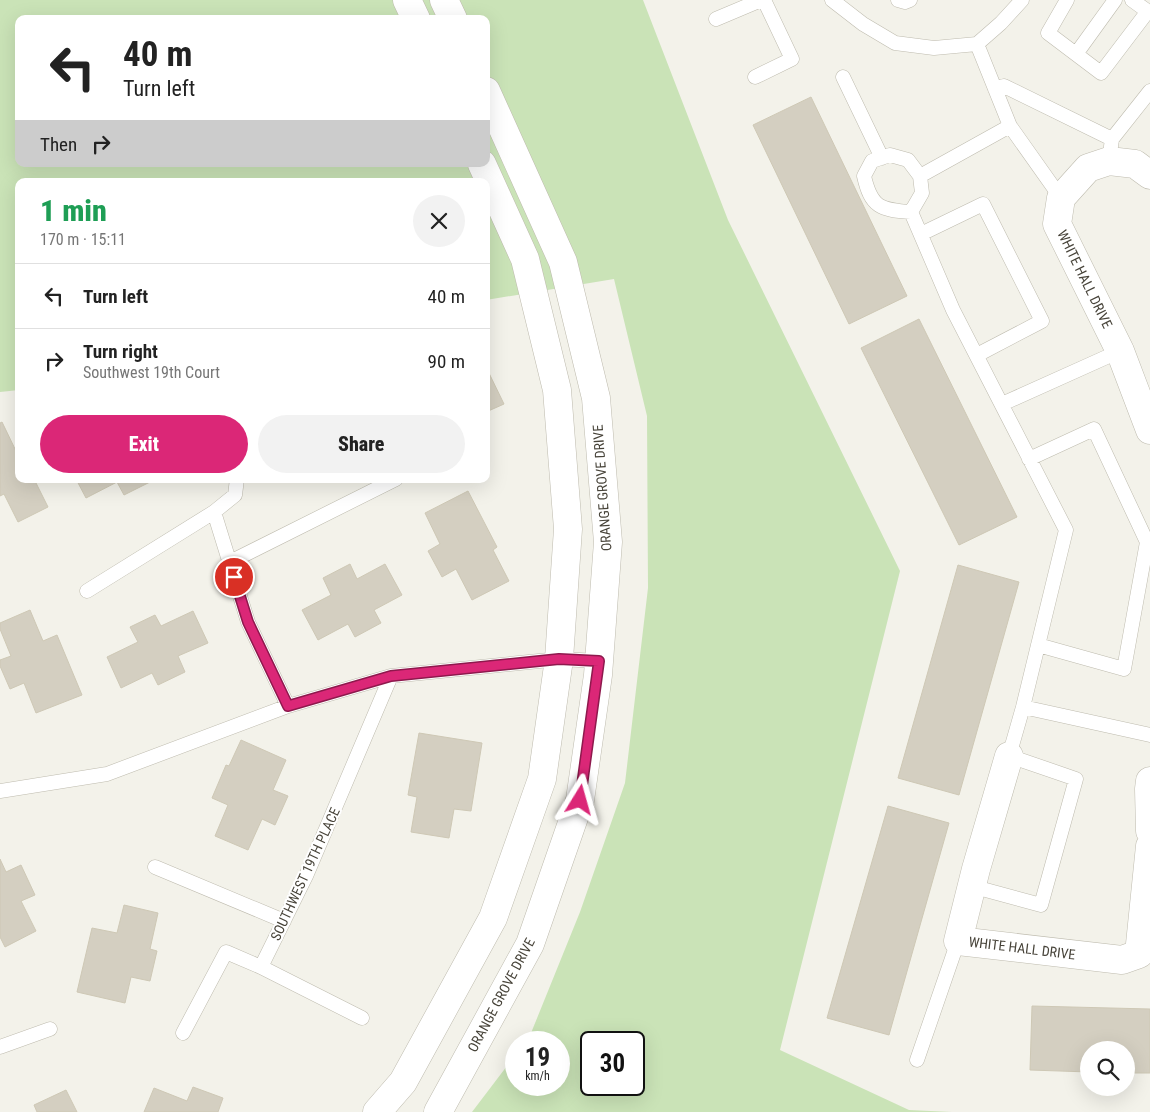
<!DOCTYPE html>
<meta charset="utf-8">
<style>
:root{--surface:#fff;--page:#f2f2f2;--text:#222;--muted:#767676;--line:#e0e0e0;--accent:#db2777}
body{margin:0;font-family:"Roboto Condensed",sans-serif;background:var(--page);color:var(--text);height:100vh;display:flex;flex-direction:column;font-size:19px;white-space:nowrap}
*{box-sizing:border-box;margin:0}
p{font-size:16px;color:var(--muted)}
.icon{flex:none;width:28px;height:28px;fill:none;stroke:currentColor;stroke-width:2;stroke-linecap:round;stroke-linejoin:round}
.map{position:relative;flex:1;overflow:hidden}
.side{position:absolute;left:15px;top:178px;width:475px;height:305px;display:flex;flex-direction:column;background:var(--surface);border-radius:10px;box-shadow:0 5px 20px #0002}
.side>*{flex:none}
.banner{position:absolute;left:15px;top:15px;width:475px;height:152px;border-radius:10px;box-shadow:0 5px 20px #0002;background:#fff;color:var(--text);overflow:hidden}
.buttons{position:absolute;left:1080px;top:1041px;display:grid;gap:10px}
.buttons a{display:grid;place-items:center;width:55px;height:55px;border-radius:50%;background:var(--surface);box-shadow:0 5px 20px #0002;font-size:25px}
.speed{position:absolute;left:505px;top:1031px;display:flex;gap:10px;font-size:25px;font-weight:700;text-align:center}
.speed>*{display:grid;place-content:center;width:65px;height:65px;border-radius:50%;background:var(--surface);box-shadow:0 5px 20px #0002;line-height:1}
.speed small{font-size:12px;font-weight:400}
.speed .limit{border:2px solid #111;border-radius:8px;background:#fff;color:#111}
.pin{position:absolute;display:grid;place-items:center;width:42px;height:42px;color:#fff;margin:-21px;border:2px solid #fff;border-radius:50%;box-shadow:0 1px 5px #0007}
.me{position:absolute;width:55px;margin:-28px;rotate:8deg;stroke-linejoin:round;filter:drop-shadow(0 0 4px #0008)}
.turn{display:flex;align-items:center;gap:18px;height:105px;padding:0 25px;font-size:22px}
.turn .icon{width:65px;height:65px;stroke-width:2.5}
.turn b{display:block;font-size:35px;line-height:42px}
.then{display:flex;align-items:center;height:48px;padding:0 25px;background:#0003;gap:10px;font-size:19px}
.round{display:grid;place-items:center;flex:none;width:52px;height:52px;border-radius:26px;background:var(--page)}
.summary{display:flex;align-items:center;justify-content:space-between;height:85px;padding:0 25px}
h1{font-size:30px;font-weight:800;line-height:38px;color:#1e9e55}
.action{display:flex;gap:10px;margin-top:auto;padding:10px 25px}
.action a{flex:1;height:58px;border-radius:30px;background:var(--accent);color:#fff;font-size:20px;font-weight:800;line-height:58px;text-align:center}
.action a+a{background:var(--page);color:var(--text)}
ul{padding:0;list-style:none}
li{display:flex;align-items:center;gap:15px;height:65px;padding:0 25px;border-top:1px solid var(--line)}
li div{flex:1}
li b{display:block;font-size:19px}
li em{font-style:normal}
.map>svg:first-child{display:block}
.green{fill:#cae3b7;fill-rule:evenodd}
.building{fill:#d4cfc1;stroke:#cec8b5}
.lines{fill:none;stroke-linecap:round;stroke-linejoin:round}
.lane-casing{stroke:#bebbae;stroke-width:15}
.street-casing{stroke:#bebbae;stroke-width:29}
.lane{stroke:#fff;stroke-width:14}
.street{stroke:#fff;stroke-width:28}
.route-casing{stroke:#8e194d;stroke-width:12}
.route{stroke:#db2777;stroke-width:9}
.labels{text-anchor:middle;stroke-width:4;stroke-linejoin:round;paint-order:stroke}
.street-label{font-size:14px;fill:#474339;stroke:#fff}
</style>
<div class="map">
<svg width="1150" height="1112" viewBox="0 0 1150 1112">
<rect width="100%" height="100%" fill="#f3f2ea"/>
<!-- green -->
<path class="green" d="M 0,0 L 643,0 L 728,220 L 900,571 L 780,1050 L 909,1110 L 952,1112 L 472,1112 L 516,1054 L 516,1085 L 559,1085 L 559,1042 L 525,1042 L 529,1038 L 580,912 L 625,783 L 648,588 L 647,416 L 614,279 L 486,300 L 486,181 L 19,181 L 19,390 L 0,392 ZM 19,19 L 486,19 L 486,164 L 19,164 ZM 591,1042 L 634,1042 L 634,1085 L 591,1085 Z"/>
<!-- building -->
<path class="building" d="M 811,97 L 907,296 L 849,324 L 753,125 Z
M 919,319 L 1017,517 L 959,545 L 861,348 Z
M 486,367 L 504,404 L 486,412 Z
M 2,422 L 16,451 L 19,450 L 19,479 L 34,479 L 48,507 L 18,522 L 4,494 L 0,496 L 0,423 Z
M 76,479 L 156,479 L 124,495 L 117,482 L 86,498 Z
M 468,491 L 497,547 L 493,550 L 509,581 L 472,600 L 456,569 L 442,577 L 428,551 L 440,544 L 425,513 Z
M 350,564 L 357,579 L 385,564 L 402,595 L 374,610 L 381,623 L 355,637 L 348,624 L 318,640 L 302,610 L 331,595 L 323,578 Z
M 958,565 L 1019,582 L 959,795 L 898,778 Z
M 30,610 L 43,641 L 57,635 L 82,695 L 36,713 L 24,683 L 10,689 L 0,666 L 0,660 L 11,656 L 0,629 L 0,623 Z
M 193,611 L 208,643 L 178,656 L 185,672 L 158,685 L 152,673 L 121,688 L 107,657 L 138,642 L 130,627 L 155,615 L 161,626 Z
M 419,733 L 482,743 L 471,811 L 454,809 L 449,838 L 411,832 L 417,797 L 408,795 Z
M 241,740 L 286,760 L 273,790 L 288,796 L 275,825 L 262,819 L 248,850 L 215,836 L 228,805 L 212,798 L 226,765 L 229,766 Z
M 888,806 L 949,823 L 889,1035 L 827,1018 Z
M 0,859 L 6,872 L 21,865 L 35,895 L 21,901 L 36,931 L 5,947 L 0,937 Z
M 124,905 L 158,913 L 150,949 L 157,951 L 150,981 L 131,977 L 125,1003 L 77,992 L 92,928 L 117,933 Z
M 1032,1006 L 1150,1009 L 1150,1073 L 1126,1073 L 1126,1050 L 1089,1050 L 1089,1072 L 1030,1070 Z
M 193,1087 L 223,1098 L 218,1112 L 144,1112 L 154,1088 L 187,1101 Z
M 66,1090 L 77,1112 L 37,1112 L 34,1105 Z"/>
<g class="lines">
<defs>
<path id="lane" d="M 832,0 L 863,24 L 895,43 L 934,48 L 977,44 L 1010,126
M 898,0 L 905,2 L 910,0
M 1067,0 L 1048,33 L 1101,73 L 1148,11
M 1132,0 L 1150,13
M 716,19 L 761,0
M 977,44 L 1001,23 L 1022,0
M 1076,54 L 1115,0
M 755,77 L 792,59 L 764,0
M 843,77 L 882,158
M 995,89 L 1004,86 L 1112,139 L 1109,161
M 1112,139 L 1150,91
M 911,212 C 880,210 871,207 864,176 L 872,161 L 890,155 L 908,160 L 920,176
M 921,234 L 983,204 L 1042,321 L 977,355
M 1002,404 L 1120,351
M 1029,459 L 1094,429 L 1147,542 L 1124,669 L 1038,645
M 214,512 L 235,495 L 237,479
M 230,562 L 396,479
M 87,591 L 214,512 L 248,622 L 288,706
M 1023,707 L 1150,735
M 0,791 L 107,774 L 288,706 L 391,676 L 559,659 L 599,661
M 155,867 L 284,921
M 971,886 L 1041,905 L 1076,779 L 1009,756 L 1023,707 L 1066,530 L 953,310 L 911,212 L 922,193 L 920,176 L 1010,126 L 1061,198
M 362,1018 L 261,967 L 306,876 L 391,676
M 183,1033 L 226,952 L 261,967
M 0,1047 L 50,1029
M 917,1060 L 958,941"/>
<path id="street" d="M 407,0 L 416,19
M 444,0 L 453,19
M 1150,175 L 1135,164 L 1109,161 L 1088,168 L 1061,198 L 1057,224 L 1120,351 L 1150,430
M 1009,756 L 976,869 L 958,941 L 1122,960 L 1139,954 L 1150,846
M 1150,781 L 1149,789 L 1150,831
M 377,1112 L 403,1082 L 493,918 L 542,779 L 559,659 L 568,529 L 557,390 L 525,259 L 482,164
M 438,1112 L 530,944 L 580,800 L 598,675 L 608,542 L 596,398 L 563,262 L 486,91"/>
</defs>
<!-- lane casing -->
<use href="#lane" class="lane-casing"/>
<!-- street casing -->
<use href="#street" class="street-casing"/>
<!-- lane -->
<use href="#lane" class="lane"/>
<!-- street -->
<use href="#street" class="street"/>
</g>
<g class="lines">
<defs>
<path id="route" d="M 234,577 L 248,622 L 288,706 L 391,676 L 559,659 L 599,661 L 580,800"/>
</defs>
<!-- route casing -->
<use href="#route" class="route-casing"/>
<!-- route -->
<use href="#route" class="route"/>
</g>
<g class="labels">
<!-- street labels -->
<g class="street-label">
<text transform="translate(1085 279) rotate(64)" y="5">WHITE HALL DRIVE</text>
<text transform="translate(602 488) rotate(-94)" y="5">ORANGE GROVE DRIVE</text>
<text transform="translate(305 874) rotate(-65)" y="5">SOUTHWEST 19TH PLACE</text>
<text transform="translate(1022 948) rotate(7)" y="5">WHITE HALL DRIVE</text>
<text transform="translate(501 995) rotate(-62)" y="5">ORANGE GROVE DRIVE</text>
</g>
</g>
</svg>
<div class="buttons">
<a><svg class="icon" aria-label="search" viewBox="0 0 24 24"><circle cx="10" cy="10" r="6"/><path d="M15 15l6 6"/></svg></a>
</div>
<div class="speed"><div>19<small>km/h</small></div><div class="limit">30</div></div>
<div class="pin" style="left:234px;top:577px;background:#d93025"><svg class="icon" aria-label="arrive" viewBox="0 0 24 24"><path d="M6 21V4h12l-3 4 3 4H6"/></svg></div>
<svg class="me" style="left:580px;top:800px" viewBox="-20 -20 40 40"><path d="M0-17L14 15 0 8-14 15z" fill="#db2777" stroke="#fff" stroke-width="4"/></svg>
<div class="banner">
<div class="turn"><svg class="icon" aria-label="left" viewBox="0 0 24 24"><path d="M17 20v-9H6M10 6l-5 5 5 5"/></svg><div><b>40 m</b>Turn left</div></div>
<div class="then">Then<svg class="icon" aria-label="right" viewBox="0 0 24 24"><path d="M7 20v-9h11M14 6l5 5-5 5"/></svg></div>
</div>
<section class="side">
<div class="summary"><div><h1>1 min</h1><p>170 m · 15:11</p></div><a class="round"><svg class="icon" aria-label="close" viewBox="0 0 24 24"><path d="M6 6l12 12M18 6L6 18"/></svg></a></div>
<ul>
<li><svg class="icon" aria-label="left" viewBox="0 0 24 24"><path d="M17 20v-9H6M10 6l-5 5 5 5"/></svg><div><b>Turn left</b></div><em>40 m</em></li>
<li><svg class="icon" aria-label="right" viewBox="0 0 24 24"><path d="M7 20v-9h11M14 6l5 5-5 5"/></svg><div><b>Turn right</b><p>Southwest 19th Court</p></div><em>90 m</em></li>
</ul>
<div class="action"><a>Exit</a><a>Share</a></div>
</section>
</div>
